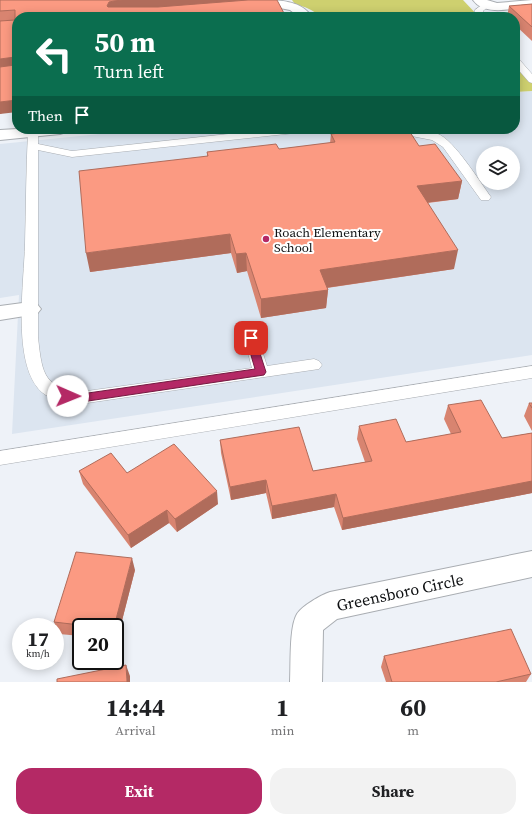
<!DOCTYPE html>
<style>
:root{--surface:#fff;--page:#f2f2f2;--text:#202124;--muted:#757577;--accent:#b42965}
body{margin:0;font-family:"Source Serif 4",serif;background:var(--page);color:var(--text);height:100vh;display:flex;flex-direction:column;font-size:15px;white-space:nowrap}
*{box-sizing:border-box;margin:0}
p{font-size:13px;color:var(--muted)}
.icon{flex:none;width:22px;height:22px;fill:none;stroke:currentColor;stroke-width:2;stroke-linecap:round;stroke-linejoin:round}
.map{position:relative;height:682px;overflow:hidden}
.drawer{display:flex;flex-direction:column;background:var(--surface);flex:1}
.drawer>*{flex:none}
.top-card{position:absolute;left:12px;top:12px;width:508px;height:122px;border-radius:16px;box-shadow:0 2px 10px #0003;background:#0b6e4f;color:#fff;overflow:hidden}
.controls{position:absolute;left:476px;top:146px;display:grid;gap:8px}
.controls a{display:grid;place-items:center;width:44px;height:44px;border-radius:50%;background:var(--surface);box-shadow:0 2px 10px #0003;font-size:20px}
.speed{position:absolute;left:12px;top:618px;display:flex;gap:8px;font-size:20px;font-weight:700;text-align:center}
.speed>*{display:grid;place-content:center;width:52px;height:52px;border-radius:50%;background:var(--surface);box-shadow:0 2px 10px #0003;line-height:1}
.speed small{font-size:10px;font-weight:400}
.speed .limit{border:2px solid #111;border-radius:6px;background:#fff;color:#111}
.pin{position:absolute;display:grid;place-items:center;width:34px;height:34px;color:#fff;margin:-17px;border-radius:8px;box-shadow:0 2px 6px #0006}
.me{position:absolute;width:44px;margin:-22px;rotate:91deg;stroke-linejoin:round;filter:drop-shadow(0 0 3px #0008)}
.turn{display:flex;align-items:center;gap:14px;height:84px;padding:0 16px;font-size:18px}
.turn .icon{width:52px;height:52px;stroke-width:2.5}
.turn b{display:block;font-size:28px;line-height:34px}
.then{display:flex;align-items:center;height:38px;padding:0 16px;background:#0003;gap:8px;font-size:15px}
.eta{display:flex;justify-content:space-evenly;align-items:center;height:68px;text-align:center}
.eta b{font-size:24px;font-weight:700;line-height:28px}
.primary-button{display:flex;gap:8px;margin-top:auto;padding:8px 16px}
.primary-button a{flex:1;height:46px;border-radius:16px;background:var(--accent);color:#fff;font-size:16px;font-weight:700;line-height:46px;text-align:center}
.primary-button a+a{background:var(--page);color:var(--text)}
.map>svg:first-child{display:block}
.built{fill:#dce5f0;fill-rule:evenodd}
.green{fill:#ced06f}
.lines{fill:none;stroke-linecap:round;stroke-linejoin:round}
.service-casing{stroke:#a9adb2;stroke-width:1}
.minor-casing{stroke:#a9adb2;stroke-width:2}
.path{stroke:#797c80;stroke-width:1.5;stroke-dasharray:2.5 1;stroke-linecap:butt}
.service{fill:#fff;fill-rule:evenodd}
.minor{fill:#fff;fill-rule:evenodd}
.wall{fill:#d88470}
.shaded-wall{fill:#b06c5b}
.building{fill:#fb9a82;stroke:#b06c5b}
.route{fill:#b42965;stroke:#751b42}
.poi-dot{fill:#b42965;stroke:#fff;stroke-width:1.5}
.labels{text-anchor:middle;stroke-width:4;stroke-linejoin:round;paint-order:stroke}
.poi-label{font-size:13px;fill:#0f1113;stroke:#fff;text-anchor:start}
.near-street-label{font-size:16px;fill:#0f1113;stroke:#fff}
</style>
<div class="map">
<svg width="532" height="682" viewBox="0 0 532 682">
<rect width="100%" height="100%" fill="#eef2f8"/>
<!-- built -->
<path class="built" d="M 532,91 L 532,355 L 12,434 L 19,295 L 0,298 L 0,144 L 150,129 L 515,129 L 515,92 ZM 483,153 L 513,153 L 513,183 L 483,183 Z"/>
<!-- green -->
<path class="green" d="M 292,0 L 463,0 L 479,17 L 319,17 C 314,9 304,7 295,4 Z
M 515,62 L 532,83 L 532,91 L 515,92 Z"/>
<g class="lines">
<defs>
<path id="service" d="M 486,2 L 490,5 L 483,11 L 486,17 L 477,17 L 475,14 L 475,10 Z
M 515,57 L 518,58 L 532,74 L 532,83 L 529,82 L 515,66 Z
M 34,129 L 38,132 L 38,144 L 72,151 L 274,129 L 309,129 L 304,132 L 72,157 L 38,150 L 38,337 C 42,375 44,390 87,391 L 252,368 L 244,338 L 246,334 L 251,333 L 256,334 L 258,338 L 267,366 L 314,359 L 319,361 L 322,365 L 319,369 L 87,403 C 70,403 48,402 37,387 C 13,356 24,282 25,244 C 26,207 26,169 28,132 L 29,130 Z
M 386,129 C 403,129 421,129 438,134 C 454,140 480,182 491,197 L 489,200 L 481,200 L 443,147 L 432,140 L 391,132 Z
M 532,366 L 532,378 L 0,465 L 0,451 Z"/>
<path id="minor" d="M 272,0 C 287,1 303,3 312,17 L 299,17 L 290,10 L 280,8 L 245,9 L 243,6 L 245,3 Z
M 473,0 L 487,0 L 497,3 L 532,0 L 532,6 C 515,8 485,17 473,0 Z
M 17,129 L 68,129 L 66,132 L 60,134 L 0,140 L 0,130 Z
M 30,302 L 37,304 L 41,309 L 37,314 L 0,320 L 0,306 Z
M 532,551 L 532,577 L 337,619 L 323,630 L 322,682 L 290,682 C 291,665 289,627 297,614 C 302,606 321,595 330,592 Z"/>
</defs>
<!-- service casing -->
<use href="#service" class="service-casing"/>
<!-- minor casing -->
<use href="#minor" class="minor-casing"/>
<!-- path -->
<path class="path" d="M 325,13 L 340,17"/>
<!-- service -->
<use href="#service" class="service"/>
<!-- minor -->
<use href="#minor" class="minor"/>
</g>
<!-- wall -->
<path class="wall" d="M 0,0 L 277,0 L 0,114 Z
M 532,4 L 532,41 L 515,25 L 515,17 L 507,17 L 509,6 Z
M 331,134 L 419,146 L 462,181 L 458,199 L 428,203 L 454,269 L 327,288 L 328,290 L 326,308 L 261,318 L 247,271 L 237,273 L 231,253 L 90,272 L 207,156 L 207,152 L 279,149 L 330,143 Z
M 529,403 L 532,403 L 532,431 L 524,416 Z
M 448,405 L 502,438 L 532,433 L 532,493 L 342,530 L 334,507 L 272,519 L 266,493 L 231,500 L 221,453 L 220,440 L 313,471 L 365,462 L 357,439 L 359,426 L 406,442 L 451,434 L 444,419 Z
M 79,471 L 127,473 L 218,504 L 177,532 L 169,523 L 131,548 L 83,484 Z
M 135,570 L 117,640 L 115,640 L 115,627 L 81,627 L 81,636 L 59,634 L 54,622 Z
M 384,656 L 531,674 L 526,682 L 386,682 L 381,667 Z"/>
<!-- shaded-wall -->
<path class="shaded-wall" d="M 122,0 L 255,0 L 111,13 L 107,6 L 109,2 L 114,1 Z
M 15,57 L 17,65 L 0,71 L 0,59 Z
M 17,100 L 17,112 L 0,114 L 0,102 Z
M 462,181 L 458,199 L 414,204 L 417,186 Z
M 230,234 L 231,253 L 90,272 L 86,253 Z
M 458,250 L 454,269 L 318,289 L 320,270 Z
M 246,253 L 247,271 L 237,273 L 236,254 Z
M 328,290 L 326,308 L 261,318 L 261,299 Z
M 266,480 L 266,493 L 231,500 L 230,487 Z
M 532,481 L 532,493 L 342,530 L 343,518 Z
M 217,491 L 218,504 L 177,532 L 175,519 Z
M 336,494 L 334,507 L 272,519 L 272,506 Z
M 167,510 L 169,523 L 131,548 L 128,535 Z
M 132,558 L 135,570 L 117,640 L 115,634 L 115,627 L 114,627 Z
M 126,665 L 130,676 L 130,682 L 127,682 Z"/>
<!-- building -->
<path class="building" d="M 0,0 L 122,0 L 114,1 L 109,2 L 107,6 L 108,7 L 158,7 L 248,0 L 277,0 L 286,17 L 17,17 L 17,100 L 0,102 L 0,67 L 15,65 L 15,57 L 0,59 L 0,21 L 15,20 L 15,10 L 0,11 Z
M 532,4 L 532,27 L 509,6 Z
M 373,129 L 408,129 L 419,146 L 435,144 L 462,181 L 417,186 L 458,250 L 320,270 L 328,290 L 261,299 L 246,253 L 236,254 L 230,234 L 86,253 L 79,171 L 208,156 L 207,152 L 276,144 L 279,149 L 335,142 L 331,134 Z
M 481,400 L 502,438 L 532,433 L 532,481 L 343,518 L 336,494 L 272,506 L 266,480 L 230,487 L 220,440 L 299,427 L 313,471 L 372,461 L 359,426 L 396,419 L 406,442 L 461,432 L 448,405 Z
M 529,403 L 532,403 L 532,408 Z
M 174,444 L 217,491 L 175,519 L 167,510 L 128,535 L 79,471 L 111,453 L 127,473 Z
M 76,552 L 132,558 L 114,627 L 97,627 L 54,622 Z
M 511,629 L 531,674 L 496,682 L 392,682 L 384,656 Z
M 126,665 L 127,682 L 57,682 L 57,679 Z"/>
<!-- route -->
<path class="route" d="M 251,335 L 255,338 L 266,372 L 264,375 L 88,401 L 64,399 L 63,396 L 64,394 L 88,393 L 255,369 L 246,338 Z"/>
<!-- markers -->
<circle class="poi-dot" cx="266" cy="239" r="4"/>
<g class="labels">
<!-- poi labels -->
<g class="poi-label">
<text x="274" y="237">Roach Elementary<tspan x="274" dy="15">School</tspan></text>
</g>
<!-- near-street labels -->
<g class="near-street-label">
<text transform="translate(400 592) rotate(-12)" y="6">Greensboro Circle</text>
</g>
</g>
</svg>
<div class="controls">
<a><svg class="icon" aria-label="layers" viewBox="0 0 24 24"><path d="M12 4l9 5-9 5-9-5zM3 14l9 5 9-5"/></svg></a>
</div>
<div class="speed"><div>17<small>km/h</small></div><div class="limit">20</div></div>
<div class="pin" style="left:251px;top:338px;background:#d93025"><svg class="icon" aria-label="arrive" viewBox="0 0 24 24"><path d="M6 21V4h12l-3 4 3 4H6"/></svg></div>
<svg class="me" style="left:68px;top:396px" viewBox="-20 -20 40 40"><circle r="19" fill="#fff"/><path d="M0-13L10 11 0 6-10 11z" fill="#b42965"/></svg>
<div class="top-card">
<div class="turn"><svg class="icon" aria-label="left" viewBox="0 0 24 24"><path d="M17 20v-9H6M10 6l-5 5 5 5"/></svg><div><b>50 m</b>Turn left</div></div>
<div class="then">Then<svg class="icon" aria-label="arrive" viewBox="0 0 24 24"><path d="M6 21V4h12l-3 4 3 4H6"/></svg></div>
</div>
</div>
<section class="drawer">
<div class="eta">
<div><b>14:44</b><p>Arrival</p></div>
<div><b>1</b><p>min</p></div>
<div><b>60</b><p>m</p></div>
</div>
<div class="primary-button"><a>Exit</a><a>Share</a></div>
</section>
